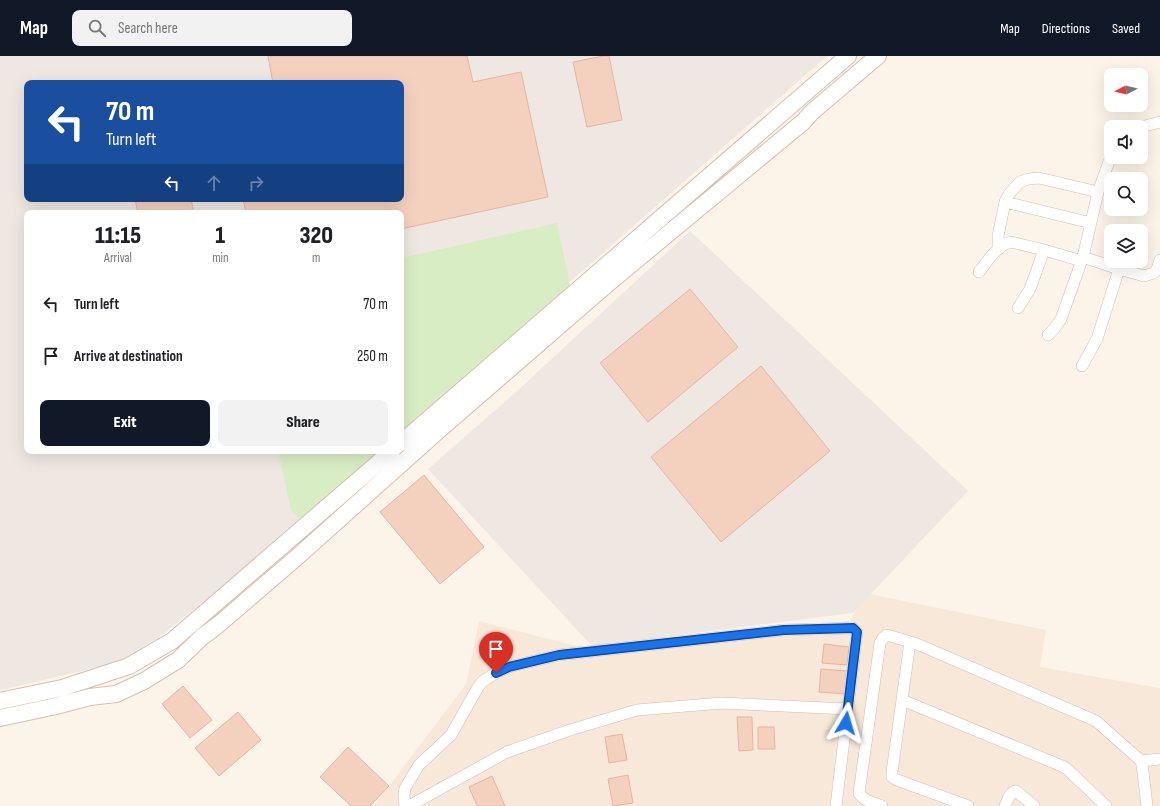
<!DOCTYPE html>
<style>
:root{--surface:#fff;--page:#f2f2f2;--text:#202124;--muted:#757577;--accent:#111827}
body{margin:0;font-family:"Sofia Sans Condensed",sans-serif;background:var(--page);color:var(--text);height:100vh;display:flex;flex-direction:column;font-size:15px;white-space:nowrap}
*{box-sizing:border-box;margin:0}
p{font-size:13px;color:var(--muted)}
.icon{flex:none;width:22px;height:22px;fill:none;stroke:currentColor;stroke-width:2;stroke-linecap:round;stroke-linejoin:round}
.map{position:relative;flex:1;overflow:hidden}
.details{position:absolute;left:24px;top:154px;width:380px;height:244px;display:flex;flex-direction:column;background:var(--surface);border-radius:8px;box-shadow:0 4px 16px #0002}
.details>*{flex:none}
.banner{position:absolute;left:24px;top:24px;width:380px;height:122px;border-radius:8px;box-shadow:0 4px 16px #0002;background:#1a4fa0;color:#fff;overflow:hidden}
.needle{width:26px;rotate:263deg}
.buttons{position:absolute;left:1104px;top:12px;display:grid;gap:8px}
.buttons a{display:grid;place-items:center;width:44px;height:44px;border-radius:8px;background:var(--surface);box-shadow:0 4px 16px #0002;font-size:20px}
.pin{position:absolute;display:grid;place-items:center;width:34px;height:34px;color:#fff;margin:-41px -17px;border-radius:50% 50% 50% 0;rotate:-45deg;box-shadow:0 0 4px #0007}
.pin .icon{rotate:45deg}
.me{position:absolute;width:44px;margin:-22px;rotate:7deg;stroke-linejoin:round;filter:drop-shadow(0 0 3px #0008)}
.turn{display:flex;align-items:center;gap:14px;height:84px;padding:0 16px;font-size:18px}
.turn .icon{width:52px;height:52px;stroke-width:2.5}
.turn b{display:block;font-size:28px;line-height:34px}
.lanes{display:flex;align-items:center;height:38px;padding:0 16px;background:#0003;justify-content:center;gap:20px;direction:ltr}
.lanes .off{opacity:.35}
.eta{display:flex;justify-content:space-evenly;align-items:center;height:68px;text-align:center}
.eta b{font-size:24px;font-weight:800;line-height:28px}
.button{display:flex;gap:8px;margin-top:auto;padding:8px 16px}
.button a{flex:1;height:46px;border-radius:8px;background:var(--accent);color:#fff;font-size:16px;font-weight:800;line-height:46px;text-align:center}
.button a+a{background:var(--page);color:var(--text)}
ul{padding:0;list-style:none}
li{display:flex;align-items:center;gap:12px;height:52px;padding:0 16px}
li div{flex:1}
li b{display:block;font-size:15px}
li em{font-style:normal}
header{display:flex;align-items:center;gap:24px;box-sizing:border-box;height:56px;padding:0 20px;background:var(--accent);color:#fff}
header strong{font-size:19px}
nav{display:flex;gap:22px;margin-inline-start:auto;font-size:14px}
.search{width:280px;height:36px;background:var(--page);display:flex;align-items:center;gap:10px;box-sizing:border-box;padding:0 14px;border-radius:8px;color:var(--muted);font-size:15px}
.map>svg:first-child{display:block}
.residential{fill:#f8e8d9}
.industrial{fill:#eee7e2;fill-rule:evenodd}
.green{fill:#d9edc5}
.building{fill:#f4d0bf;stroke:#e8b49e}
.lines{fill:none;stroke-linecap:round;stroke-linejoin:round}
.street-casing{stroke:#d3bdb0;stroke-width:12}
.secondary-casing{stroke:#d9beaf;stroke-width:18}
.street{stroke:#fff;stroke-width:11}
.secondary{stroke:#fff;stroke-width:16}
.route-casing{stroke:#114b97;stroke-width:10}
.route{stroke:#1a73e8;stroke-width:7}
</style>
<header>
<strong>Map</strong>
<div class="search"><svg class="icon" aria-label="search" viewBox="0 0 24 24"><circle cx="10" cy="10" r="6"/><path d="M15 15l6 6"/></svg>Search here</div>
<nav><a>Map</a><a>Directions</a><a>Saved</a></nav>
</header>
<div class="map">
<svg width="1160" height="750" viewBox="0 0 1160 750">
<rect width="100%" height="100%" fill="#fdf4e9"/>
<!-- residential -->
<path class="residential" d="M 865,537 L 1046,574 L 1040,611 L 1160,632 L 1160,750 L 374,750 L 466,628 L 479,565 L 585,592 L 850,565 Z"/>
<!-- industrial -->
<path class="industrial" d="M 0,0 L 827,0 L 401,374 L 401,157 L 27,157 L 27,395 L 377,395 L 241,515 L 139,598 L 91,613 L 0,634 ZM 27,27 L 401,27 L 401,143 L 27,143 Z
M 690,175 L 968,435 L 853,557 L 592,590 L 428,413 L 516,336 Z"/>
<!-- green -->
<path class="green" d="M 557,167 L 570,229 L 401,379 L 401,202 Z
M 278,395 L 382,395 L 304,462 L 297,461 L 291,454 Z"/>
<!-- building -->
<path class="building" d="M 268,0 L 467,0 L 473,26 L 521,16 L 548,141 L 401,173 L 401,157 L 246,157 L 243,143 L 401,143 L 401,27 L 273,27 Z
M 603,0 L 609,0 L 622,64 L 587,71 L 573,6 Z
M 135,143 L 191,143 L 194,157 L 138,157 Z
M 690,233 L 738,291 L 648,366 L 600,307 Z
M 761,310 L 830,395 L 721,486 L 651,401 Z
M 424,419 L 484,491 L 440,528 L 380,456 Z
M 824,588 L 849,591 L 847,609 L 822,607 Z
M 821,613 L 847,615 L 845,638 L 819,636 Z
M 183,630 L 212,664 L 190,682 L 162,648 Z
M 238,656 L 261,684 L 219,720 L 195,692 Z
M 737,661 L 752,661 L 753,694 L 739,695 Z
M 758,671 L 774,671 L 775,693 L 758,693 Z
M 622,678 L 627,704 L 609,707 L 605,681 Z
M 348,691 L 389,730 L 370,750 L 351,750 L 320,721 Z
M 628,719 L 633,747 L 613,750 L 608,723 Z
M 492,720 L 505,750 L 477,750 L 469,731 Z"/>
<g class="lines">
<defs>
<path id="street" d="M 1141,71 L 1160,66
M 1005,146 L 1091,167
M 999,193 L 998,180 L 1005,146 L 1009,138 L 1020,126 L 1028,123 L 1039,122 L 1098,136
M 1044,194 L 1082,205
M 1083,201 L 1119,213 L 1144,220 L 1154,217 L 1157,213 L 1160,204
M 979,216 C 987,206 997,189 1011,186 L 1044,194 L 1030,233 L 1018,252
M 1048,279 L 1054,273 L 1061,263 L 1083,201 L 1098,136 L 1111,100
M 1082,310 L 1097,283 L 1119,213
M 910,586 L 892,716 L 892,721 L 897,724 L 968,750
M 902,644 L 1062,710 L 1067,713 L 1106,750
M 1141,705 L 1160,703
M 405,750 L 404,739 L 405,732 L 419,709 L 451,679 L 478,631 L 483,625 L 496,617 L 509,611 L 559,599 L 784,574 L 853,572 L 857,576 L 836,750
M 409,750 L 507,696 L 570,674 L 637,654 L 722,647 L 848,653
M 882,750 C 874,747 863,745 859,737 L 880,587 L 883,582 L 887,579 L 917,588 L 1096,665 L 1139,703 L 1142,708 L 1147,750
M 1005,750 C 1008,744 1009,736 1016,735 L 1034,750"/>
<path id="secondary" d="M 401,387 L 848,0
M 0,645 L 62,632 L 129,610 L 172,585 L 392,395
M 0,662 L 56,650 L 90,641 L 116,638 L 144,625 L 178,604 L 202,581 L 218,569 L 296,502 L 439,374 L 611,225 L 803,66 L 812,56 L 878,0"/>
</defs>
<!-- street casing -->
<use href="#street" class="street-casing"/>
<!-- secondary casing -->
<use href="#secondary" class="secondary-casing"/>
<!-- street -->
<use href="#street" class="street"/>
<!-- secondary -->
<use href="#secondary" class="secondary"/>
</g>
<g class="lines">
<defs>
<path id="route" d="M 496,617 L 509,611 L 559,599 L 784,574 L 853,572 L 857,576 L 846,667"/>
</defs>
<!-- route casing -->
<use href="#route" class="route-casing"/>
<!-- route -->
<use href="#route" class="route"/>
</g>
</svg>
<div class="buttons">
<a><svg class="needle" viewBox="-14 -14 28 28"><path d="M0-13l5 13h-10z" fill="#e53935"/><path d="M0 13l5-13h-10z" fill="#757577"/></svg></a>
<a><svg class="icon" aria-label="sound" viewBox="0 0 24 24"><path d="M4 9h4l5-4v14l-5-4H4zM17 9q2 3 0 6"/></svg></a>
<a><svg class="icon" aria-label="search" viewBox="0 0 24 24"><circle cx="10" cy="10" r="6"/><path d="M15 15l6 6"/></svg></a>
<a><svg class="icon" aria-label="layers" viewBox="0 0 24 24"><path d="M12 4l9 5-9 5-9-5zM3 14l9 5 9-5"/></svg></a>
</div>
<div class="pin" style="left:496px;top:617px;background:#d93025"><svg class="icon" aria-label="arrive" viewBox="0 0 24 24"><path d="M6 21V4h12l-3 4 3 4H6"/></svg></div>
<svg class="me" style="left:846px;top:667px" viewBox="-20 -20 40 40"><path d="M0-17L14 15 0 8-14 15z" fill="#1a73e8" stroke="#fff" stroke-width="4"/></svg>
<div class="banner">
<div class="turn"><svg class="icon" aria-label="left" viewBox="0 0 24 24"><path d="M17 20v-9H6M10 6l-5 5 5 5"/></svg><div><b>70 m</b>Turn left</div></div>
<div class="lanes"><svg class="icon" aria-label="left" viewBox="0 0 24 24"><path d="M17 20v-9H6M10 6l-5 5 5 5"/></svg><svg class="icon off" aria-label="ahead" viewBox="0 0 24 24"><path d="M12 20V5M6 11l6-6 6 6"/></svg><svg class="icon off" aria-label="right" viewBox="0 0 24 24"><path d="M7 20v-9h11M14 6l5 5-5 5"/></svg></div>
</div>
<section class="details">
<div class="eta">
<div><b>11:15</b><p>Arrival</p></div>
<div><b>1</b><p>min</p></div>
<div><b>320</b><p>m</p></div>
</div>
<ul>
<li><svg class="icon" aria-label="left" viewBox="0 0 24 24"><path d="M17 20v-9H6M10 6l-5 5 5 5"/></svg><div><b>Turn left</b></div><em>70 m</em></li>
<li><svg class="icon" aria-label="arrive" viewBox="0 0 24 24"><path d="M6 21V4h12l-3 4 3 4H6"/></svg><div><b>Arrive at destination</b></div><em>250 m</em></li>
</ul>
<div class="button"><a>Exit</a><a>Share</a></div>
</section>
</div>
